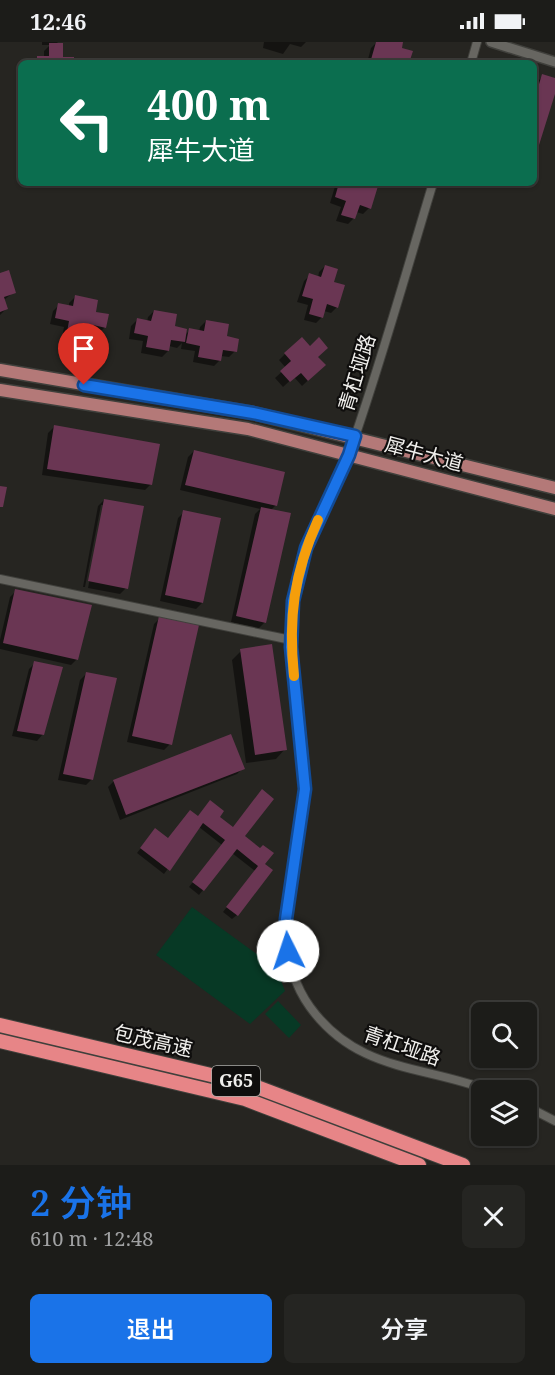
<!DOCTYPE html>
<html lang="zh">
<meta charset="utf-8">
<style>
:root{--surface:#1c1c19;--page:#252522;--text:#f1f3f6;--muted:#a0a1a2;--line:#3a3a38;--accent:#1a73e8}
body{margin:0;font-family:"Noto Serif","Noto Sans SC",serif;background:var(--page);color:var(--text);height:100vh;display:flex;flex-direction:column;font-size:22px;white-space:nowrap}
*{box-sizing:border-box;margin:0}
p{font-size:20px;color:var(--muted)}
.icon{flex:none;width:33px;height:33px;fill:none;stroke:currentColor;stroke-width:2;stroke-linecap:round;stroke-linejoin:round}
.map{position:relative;height:1123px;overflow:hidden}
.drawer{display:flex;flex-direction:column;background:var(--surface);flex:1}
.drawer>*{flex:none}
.hud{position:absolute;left:18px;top:18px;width:519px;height:126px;border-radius:9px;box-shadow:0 2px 4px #0004,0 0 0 2px var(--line);background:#0b6e4f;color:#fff;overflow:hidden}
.fabs{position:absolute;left:471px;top:960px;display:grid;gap:12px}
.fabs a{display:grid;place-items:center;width:66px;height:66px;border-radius:9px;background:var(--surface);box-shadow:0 2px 4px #0004,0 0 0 2px var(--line);font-size:30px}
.pin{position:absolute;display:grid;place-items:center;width:51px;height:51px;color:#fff;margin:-62px -26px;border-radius:50% 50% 50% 0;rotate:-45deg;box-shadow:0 0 6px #0007}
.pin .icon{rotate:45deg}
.me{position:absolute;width:66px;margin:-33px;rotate:356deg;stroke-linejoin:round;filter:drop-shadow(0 0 4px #0008)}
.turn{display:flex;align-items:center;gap:21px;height:126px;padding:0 30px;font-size:27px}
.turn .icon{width:78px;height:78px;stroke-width:2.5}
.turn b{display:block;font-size:42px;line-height:51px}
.round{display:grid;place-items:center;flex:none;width:63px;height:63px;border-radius:9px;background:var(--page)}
.summary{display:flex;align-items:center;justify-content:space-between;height:102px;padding:0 30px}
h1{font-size:36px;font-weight:600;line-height:45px;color:var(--accent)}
.action{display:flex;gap:12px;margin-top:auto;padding:12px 30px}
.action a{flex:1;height:69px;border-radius:9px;background:var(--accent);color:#fff;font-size:24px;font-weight:600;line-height:69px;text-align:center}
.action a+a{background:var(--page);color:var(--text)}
.status{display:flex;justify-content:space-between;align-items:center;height:42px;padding:0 30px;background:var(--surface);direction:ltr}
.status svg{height:16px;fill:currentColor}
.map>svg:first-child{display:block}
.green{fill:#073925}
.shadow{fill:#0007}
.building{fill:#6a3653}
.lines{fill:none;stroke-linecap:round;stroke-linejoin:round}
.minor-casing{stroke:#40403c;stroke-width:10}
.tertiary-casing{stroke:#40403c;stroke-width:12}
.primary-casing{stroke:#40403c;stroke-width:15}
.motorway-casing{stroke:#40403c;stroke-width:16}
.minor{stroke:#676661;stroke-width:8}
.tertiary{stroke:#676661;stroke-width:9}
.primary{stroke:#b47978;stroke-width:12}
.motorway{stroke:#e78587;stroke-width:14}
.route-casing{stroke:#114b97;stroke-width:15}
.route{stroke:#1a73e8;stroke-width:10}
.slow{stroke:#f59e0b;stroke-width:10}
.labels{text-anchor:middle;stroke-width:4.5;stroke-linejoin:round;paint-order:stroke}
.shield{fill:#0f0e0d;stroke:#acaca9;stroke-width:1.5}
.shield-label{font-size:18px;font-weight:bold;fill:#f0efec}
.street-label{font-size:20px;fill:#f0efec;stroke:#0f0e0d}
</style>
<div class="status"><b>12:46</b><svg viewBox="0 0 49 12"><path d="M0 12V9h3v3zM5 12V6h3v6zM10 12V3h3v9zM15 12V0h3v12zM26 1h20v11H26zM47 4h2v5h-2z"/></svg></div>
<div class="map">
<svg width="555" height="1123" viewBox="0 0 555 1123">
<rect width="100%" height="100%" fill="#262521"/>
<!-- green -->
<path class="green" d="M 192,865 L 276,926 L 285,949 L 250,982 L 156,913 Z
M 278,959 L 301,983 L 289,996 L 265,972 Z"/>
<!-- shadow -->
<path class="shadow" d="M 42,0 L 58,0 L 55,3 L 61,16 L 73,21 L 32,21 L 38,16 L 44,16 L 44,9 L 50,3 L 42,3 Z
M 264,0 L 306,0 L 301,5 L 290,2 L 283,12 L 263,6 Z
M 377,0 L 402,0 L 400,7 L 408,21 L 367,21 L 371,6 Z
M 543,34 L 555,37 L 555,47 L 538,102 L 534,106 L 534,48 L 537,40 Z
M 336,141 L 365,141 L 369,166 L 363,172 L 356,170 L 354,176 L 348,182 L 336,179 L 341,165 L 330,161 Z
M 325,224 L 332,241 L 337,265 L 331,271 L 324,269 L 322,275 L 316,281 L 304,278 L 308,263 L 297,260 L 304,239 L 310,233 L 318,236 L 319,230 Z
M 0,233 L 14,250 L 4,258 L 7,266 L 0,273 Z
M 75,255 L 94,271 L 105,285 L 99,291 L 90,289 L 89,294 L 83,300 L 62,296 L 64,285 L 50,282 L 53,269 L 59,263 L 69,265 L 69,261 Z
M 154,269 L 173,286 L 185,293 L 190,288 L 199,290 L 200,285 L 206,279 L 225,296 L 235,309 L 229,315 L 221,314 L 220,318 L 214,324 L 193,320 L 195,309 L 181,307 L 182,301 L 177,306 L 169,304 L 168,309 L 162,315 L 141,311 L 143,299 L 129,297 L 131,284 L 137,278 L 147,280 L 148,275 Z
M 285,312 L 317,315 L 318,329 L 302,344 L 294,335 L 283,345 L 275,336 L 286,326 L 279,318 Z
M 54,385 L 151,442 L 145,448 L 42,433 L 48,391 Z
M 194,409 L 284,431 L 275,464 L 271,468 L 265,580 L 259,586 L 231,580 L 255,472 L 260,467 L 180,448 L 188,415 Z
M 104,458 L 126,546 L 120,552 L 88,546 L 104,463 L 101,463 L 85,545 L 83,545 L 98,464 Z
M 184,470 L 202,561 L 196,567 L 160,559 L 178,476 Z
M 16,549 L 77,617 L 71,623 L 0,607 L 0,598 L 10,555 Z
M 160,576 L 170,702 L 164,708 L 127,700 L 154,582 Z
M 241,609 L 285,707 L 276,717 L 246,721 L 232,618 Z
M 35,621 L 43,692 L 37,699 L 12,694 L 29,627 Z
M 86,632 L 92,737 L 86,743 L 58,738 L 80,638 Z
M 243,726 L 237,732 L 120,778 L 108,745 L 114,739 Z
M 197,775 L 218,775 L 243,795 L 263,823 L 237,873 L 232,877 L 223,870 L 255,829 L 232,811 L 199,853 L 189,845 L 222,803 L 199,785 L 164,832 L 137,811 L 151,793 L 167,798 Z"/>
<!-- building -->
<path class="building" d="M 376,0 L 403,0 L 402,6 L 413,9 L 409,21 L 370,21 Z
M 49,1 L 63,1 L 63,15 L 74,15 L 74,21 L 37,21 L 37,14 L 49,14 Z
M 542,32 L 555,36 L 555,52 L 539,103 L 534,101 L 534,59 Z
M 339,141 L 367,141 L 378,144 L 371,167 L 360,163 L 355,177 L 341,173 L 346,159 L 335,155 Z
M 325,223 L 338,227 L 334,240 L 345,243 L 338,266 L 327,262 L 323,276 L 309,272 L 313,257 L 302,254 L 309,231 L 321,235 Z
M 9,228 L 16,251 L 4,255 L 8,267 L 0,270 L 0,231 Z
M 75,253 L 98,258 L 96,270 L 109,272 L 106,286 L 93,283 L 90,295 L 67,290 L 69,279 L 55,276 L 58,261 L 73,264 Z
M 154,268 L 177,272 L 175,284 L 187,287 L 185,300 L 171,298 L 169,309 L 146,305 L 148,294 L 134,291 L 137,276 L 151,279 Z
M 206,278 L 229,282 L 227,294 L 239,297 L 237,310 L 223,308 L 221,319 L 198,315 L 200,304 L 186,301 L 189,286 L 204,289 Z
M 302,295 L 310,304 L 319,295 L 328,306 L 318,315 L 326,323 L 308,339 L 301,331 L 290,340 L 280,329 L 291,319 L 284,311 Z
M 54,383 L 160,402 L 152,443 L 47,427 Z
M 194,408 L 285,430 L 277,464 L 185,443 Z
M 0,444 L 7,445 L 3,465 L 0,465 Z
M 104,457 L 144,464 L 128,547 L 88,539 Z
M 261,465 L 291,471 L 266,581 L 236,574 Z
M 183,468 L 221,476 L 203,561 L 165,553 Z
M 15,547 L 92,563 L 78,618 L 3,601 Z
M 159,574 L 199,583 L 172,703 L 132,694 Z
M 272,602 L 287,708 L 255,713 L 240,607 Z
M 34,619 L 63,625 L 44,693 L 17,689 Z
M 86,630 L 117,636 L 93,738 L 63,732 Z
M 231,692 L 245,727 L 126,773 L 113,738 Z
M 262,747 L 274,757 L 245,794 L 260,806 L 263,803 L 274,811 L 265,822 L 273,828 L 238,874 L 226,865 L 258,824 L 237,807 L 204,849 L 192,840 L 225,798 L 203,781 L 170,829 L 140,806 L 155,786 L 168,796 L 190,768 L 198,774 L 210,758 L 224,769 L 220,775 L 233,785 Z"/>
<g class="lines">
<defs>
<path id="minor" d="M 471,21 L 477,0
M 433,141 C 406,230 381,321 350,409 C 338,443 317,473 306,506 C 300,522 296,541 293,558 C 283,621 307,684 305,748 C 302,819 263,900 310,965 C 357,1030 422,1023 488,1048
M 0,537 L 291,598
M 526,1064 L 555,1079"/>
<path id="tertiary" d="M 491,0 L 555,20"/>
<path id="primary" d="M 0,328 L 253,371 L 555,446
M 0,348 L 248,387 L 555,467"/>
<path id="motorway" d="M 0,983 L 249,1042 L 463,1123
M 0,999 L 245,1057 L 419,1123"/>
</defs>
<!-- minor casing -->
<use href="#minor" class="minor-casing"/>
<!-- tertiary casing -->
<use href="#tertiary" class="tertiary-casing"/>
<!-- primary casing -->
<use href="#primary" class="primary-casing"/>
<!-- motorway casing -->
<use href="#motorway" class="motorway-casing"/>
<!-- minor -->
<use href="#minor" class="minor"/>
<!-- tertiary -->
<use href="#tertiary" class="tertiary"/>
<!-- primary -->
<use href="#primary" class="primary"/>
<!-- motorway -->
<use href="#motorway" class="motorway"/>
</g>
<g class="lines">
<defs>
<path id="route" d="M 84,343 L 253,371 L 355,394 L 349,413 L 306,506 L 293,559 L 291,605 L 305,747 L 286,877 L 288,909"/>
</defs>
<!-- route casing -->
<use href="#route" class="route-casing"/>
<!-- route -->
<use href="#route" class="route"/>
<!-- slow -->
<path class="slow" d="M 294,634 C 288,576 294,531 318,478"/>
</g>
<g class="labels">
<!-- shield labels -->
<rect class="shield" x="212" y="1024" width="48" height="30" rx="4.5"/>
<g class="shield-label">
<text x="236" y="1045">G65</text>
</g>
<!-- street labels -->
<g class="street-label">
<text transform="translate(357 331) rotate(-73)" y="7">青杠垭路</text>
<text transform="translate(424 412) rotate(15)" y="7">犀牛大道</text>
<text transform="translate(153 999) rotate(13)" y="7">包茂高速</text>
<text transform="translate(402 1004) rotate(19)" y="7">青杠垭路</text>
</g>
</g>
</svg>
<div class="fabs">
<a><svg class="icon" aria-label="search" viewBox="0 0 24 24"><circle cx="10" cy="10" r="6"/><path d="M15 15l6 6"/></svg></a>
<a><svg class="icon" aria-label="layers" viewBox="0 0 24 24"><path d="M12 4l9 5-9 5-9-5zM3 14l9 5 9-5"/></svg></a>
</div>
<div class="pin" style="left:84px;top:343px;background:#d93025"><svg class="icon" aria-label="arrive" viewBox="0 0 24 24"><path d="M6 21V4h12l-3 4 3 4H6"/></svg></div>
<svg class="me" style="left:288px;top:909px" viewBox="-20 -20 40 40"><circle r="19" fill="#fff"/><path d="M0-13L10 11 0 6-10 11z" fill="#1a73e8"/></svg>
<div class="hud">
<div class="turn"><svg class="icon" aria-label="left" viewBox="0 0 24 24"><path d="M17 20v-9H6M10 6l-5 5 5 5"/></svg><div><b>400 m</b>犀牛大道</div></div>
</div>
</div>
<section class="drawer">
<div class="summary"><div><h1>2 分钟</h1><p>610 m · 12:48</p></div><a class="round"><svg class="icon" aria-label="close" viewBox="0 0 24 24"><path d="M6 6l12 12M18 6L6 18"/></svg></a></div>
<div class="action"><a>退出</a><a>分享</a></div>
</section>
